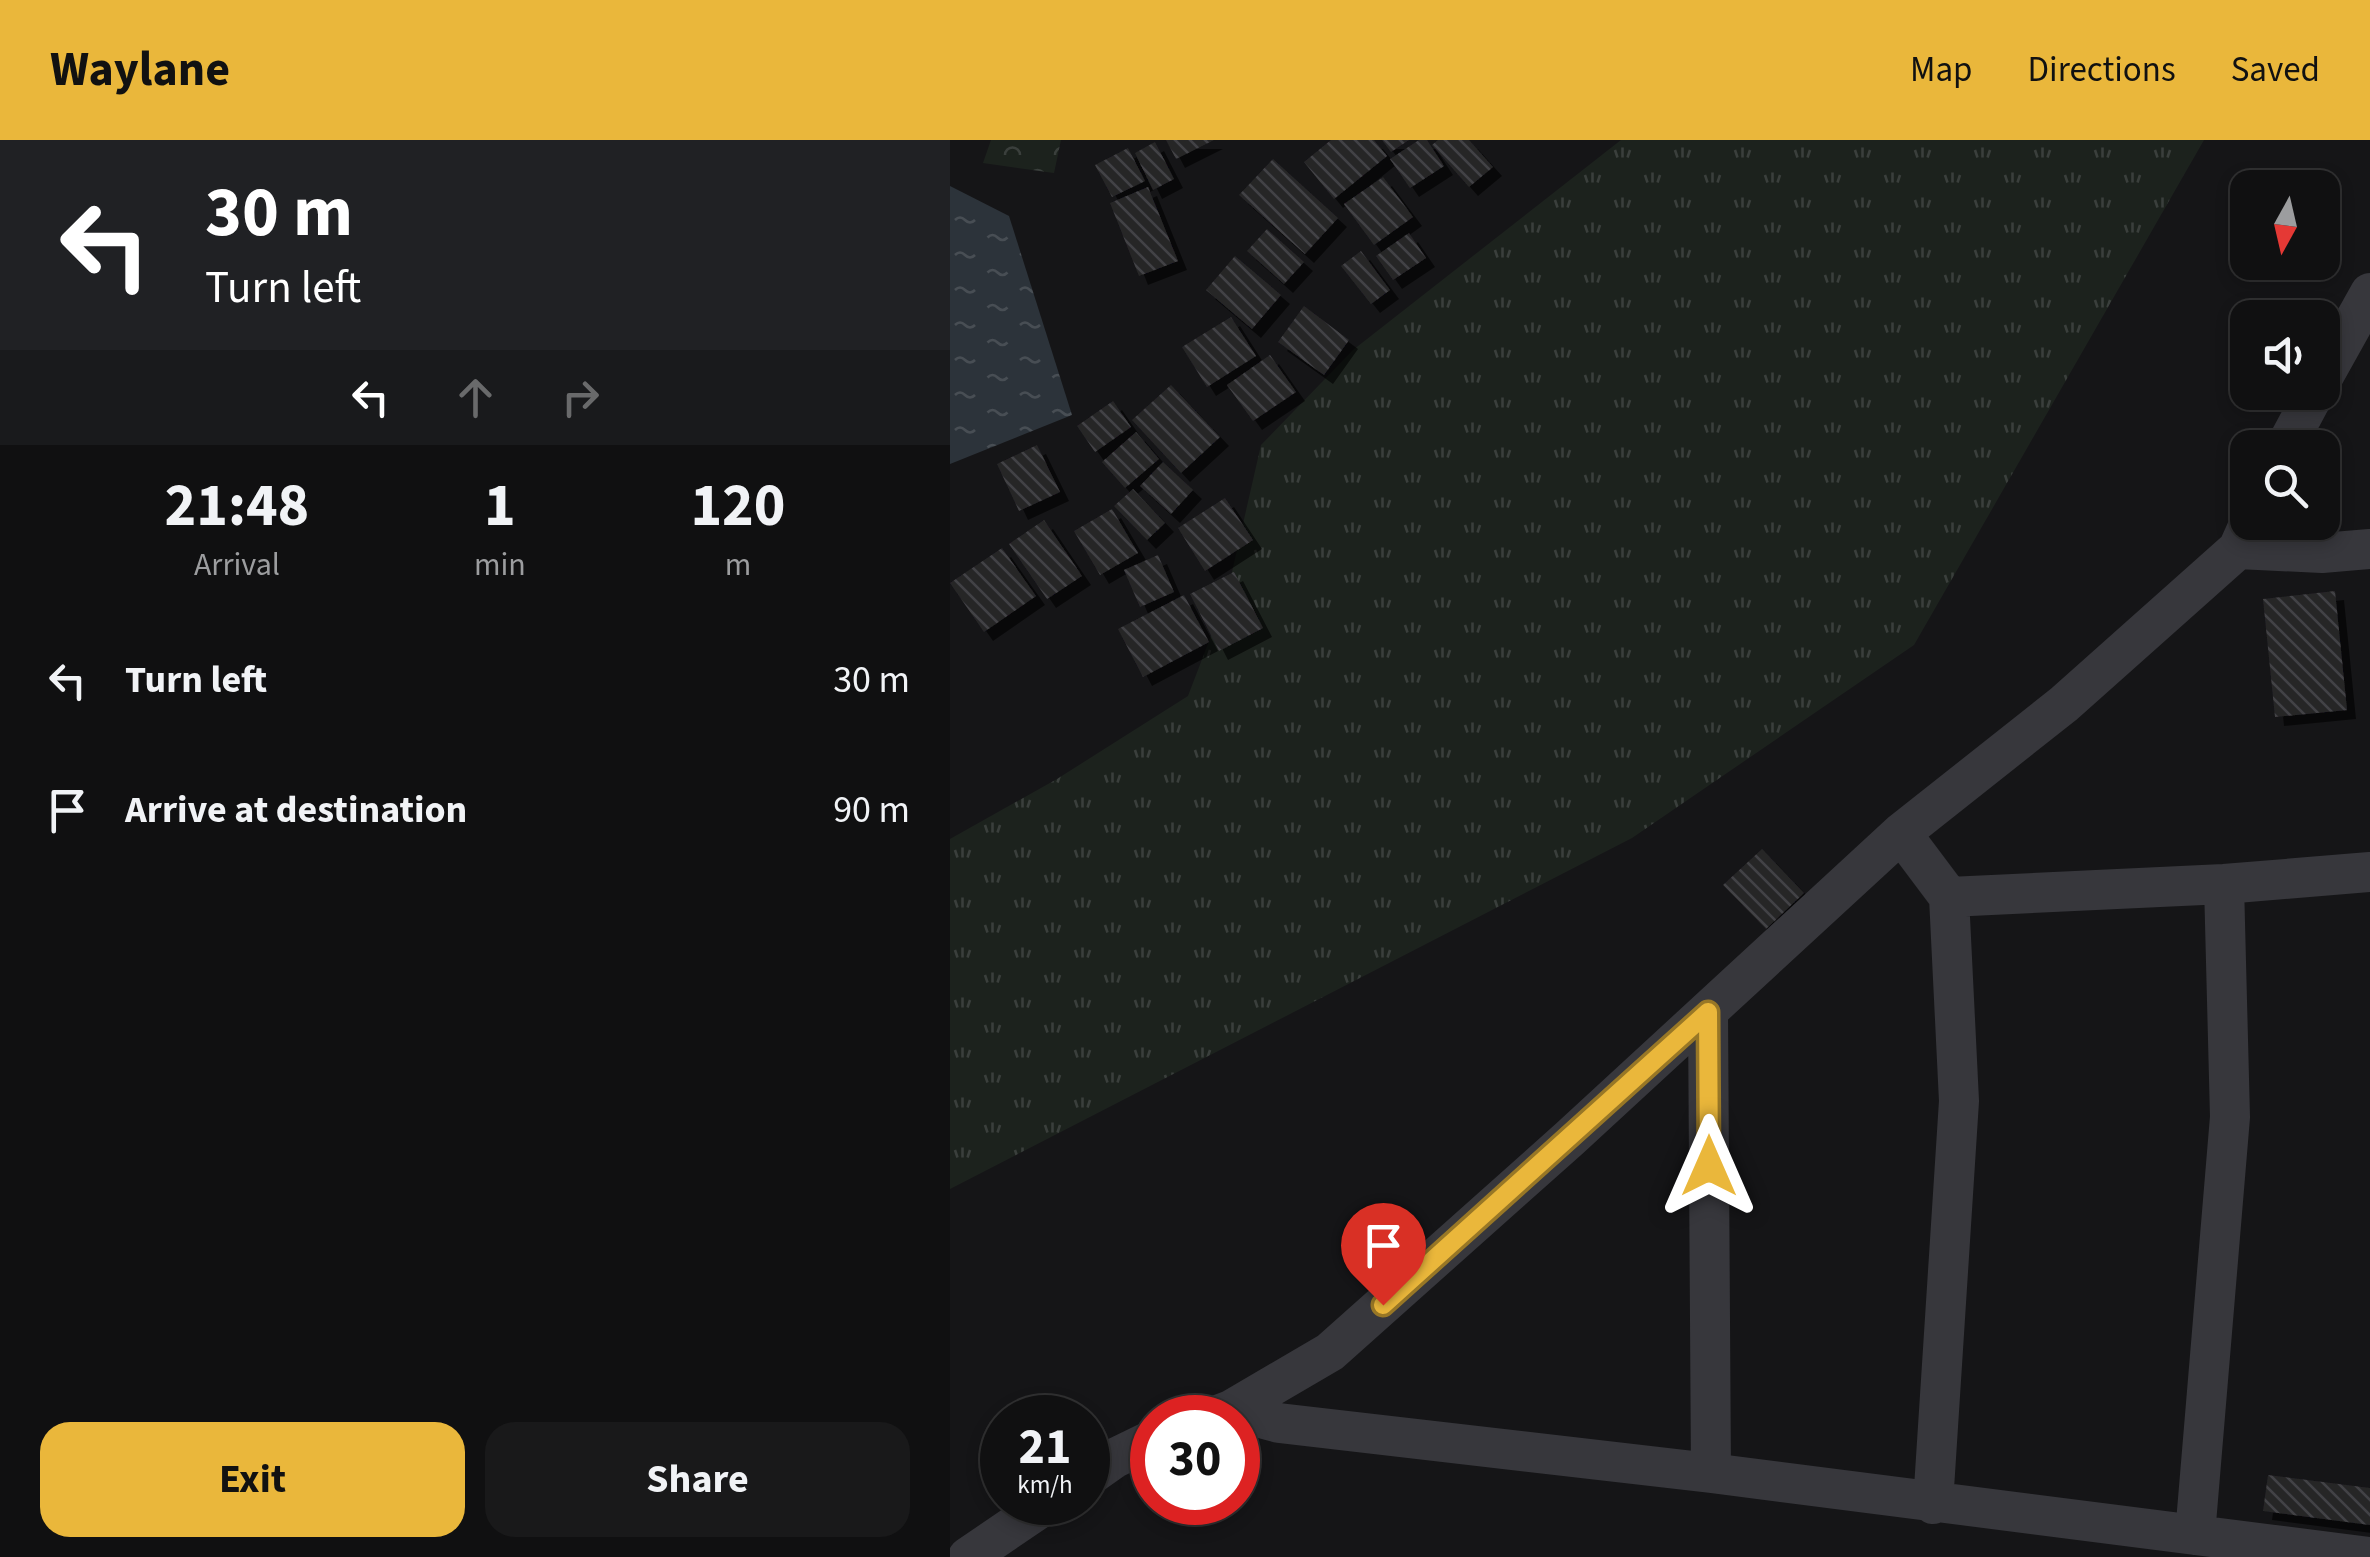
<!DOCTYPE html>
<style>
:root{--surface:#101011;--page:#19191a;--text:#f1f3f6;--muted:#9c9d9f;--line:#303031;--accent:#eab73b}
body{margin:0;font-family:"Source Sans 3",sans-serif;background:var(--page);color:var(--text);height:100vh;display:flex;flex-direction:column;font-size:38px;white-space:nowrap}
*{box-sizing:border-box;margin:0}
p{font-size:32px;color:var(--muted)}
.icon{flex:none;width:55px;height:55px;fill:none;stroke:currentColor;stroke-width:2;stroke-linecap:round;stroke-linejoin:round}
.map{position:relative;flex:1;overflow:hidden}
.panel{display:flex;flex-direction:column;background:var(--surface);width:950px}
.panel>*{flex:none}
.banner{background:#202124;color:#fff;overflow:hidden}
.needle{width:65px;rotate:188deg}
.controls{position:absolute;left:1280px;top:30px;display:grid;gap:20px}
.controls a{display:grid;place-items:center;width:110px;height:110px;border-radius:20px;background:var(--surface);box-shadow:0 5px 15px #0003,0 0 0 2px var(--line);font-size:50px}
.speed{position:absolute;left:30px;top:1255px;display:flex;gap:20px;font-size:50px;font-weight:700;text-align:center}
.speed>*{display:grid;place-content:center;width:130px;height:130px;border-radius:50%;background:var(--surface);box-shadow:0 5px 15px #0003,0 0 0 2px var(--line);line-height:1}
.speed small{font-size:25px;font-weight:400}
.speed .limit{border:15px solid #d22;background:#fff;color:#111}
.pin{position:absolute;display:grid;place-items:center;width:85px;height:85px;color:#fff;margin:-102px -42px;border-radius:50% 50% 50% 0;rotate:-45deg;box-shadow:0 0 10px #0007}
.pin .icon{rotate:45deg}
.me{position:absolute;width:110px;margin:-55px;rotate:0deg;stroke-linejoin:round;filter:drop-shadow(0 0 8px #0008)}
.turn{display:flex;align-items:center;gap:35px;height:210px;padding:0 40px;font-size:45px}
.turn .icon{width:130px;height:130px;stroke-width:2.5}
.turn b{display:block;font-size:70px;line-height:85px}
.lanes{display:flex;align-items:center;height:95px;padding:0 40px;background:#0003;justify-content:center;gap:50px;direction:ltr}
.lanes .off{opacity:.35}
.eta{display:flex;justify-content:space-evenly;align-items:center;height:170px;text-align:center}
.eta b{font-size:60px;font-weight:700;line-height:70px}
.primary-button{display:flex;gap:20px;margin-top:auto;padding:20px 40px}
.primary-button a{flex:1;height:115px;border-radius:30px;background:var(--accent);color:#111;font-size:40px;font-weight:700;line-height:115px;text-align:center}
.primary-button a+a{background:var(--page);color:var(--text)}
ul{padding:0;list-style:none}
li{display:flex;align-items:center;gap:30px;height:130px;padding:0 40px}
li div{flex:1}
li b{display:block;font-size:38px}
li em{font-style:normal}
header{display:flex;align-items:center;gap:60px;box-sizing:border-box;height:140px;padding:0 50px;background:var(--accent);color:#111}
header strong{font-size:48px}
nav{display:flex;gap:55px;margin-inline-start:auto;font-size:35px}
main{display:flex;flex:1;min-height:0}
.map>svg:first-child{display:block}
.grass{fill:url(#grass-tufts)}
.forest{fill:url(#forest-crowns)}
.water{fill:url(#water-ripples)}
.building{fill:url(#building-back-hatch);filter:url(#shadow)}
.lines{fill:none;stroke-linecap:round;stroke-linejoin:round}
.street{stroke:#37373c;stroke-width:40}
.route-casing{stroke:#987726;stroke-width:25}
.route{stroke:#eab73b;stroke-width:18}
</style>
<header>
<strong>Waylane</strong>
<nav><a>Map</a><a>Directions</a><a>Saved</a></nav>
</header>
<main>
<section class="panel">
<div class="banner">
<div class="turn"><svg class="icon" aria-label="left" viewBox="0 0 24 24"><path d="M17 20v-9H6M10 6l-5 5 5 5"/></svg><div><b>30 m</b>Turn left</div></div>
<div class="lanes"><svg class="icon" aria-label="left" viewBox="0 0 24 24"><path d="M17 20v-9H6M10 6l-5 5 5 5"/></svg><svg class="icon off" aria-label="ahead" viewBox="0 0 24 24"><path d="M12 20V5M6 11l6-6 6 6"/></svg><svg class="icon off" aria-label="right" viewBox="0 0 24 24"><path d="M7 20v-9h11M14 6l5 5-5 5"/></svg></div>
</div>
<div class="eta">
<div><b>21:48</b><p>Arrival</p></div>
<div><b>1</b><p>min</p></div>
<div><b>120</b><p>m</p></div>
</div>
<ul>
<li><svg class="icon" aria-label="left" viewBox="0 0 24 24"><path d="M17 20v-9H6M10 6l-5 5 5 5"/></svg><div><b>Turn left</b></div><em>30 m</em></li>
<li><svg class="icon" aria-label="arrive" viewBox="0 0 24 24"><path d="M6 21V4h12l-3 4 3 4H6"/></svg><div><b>Arrive at destination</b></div><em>90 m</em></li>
</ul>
<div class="primary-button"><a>Exit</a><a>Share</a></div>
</section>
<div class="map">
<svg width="1420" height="1417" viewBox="0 0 1420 1417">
<defs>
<pattern id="grass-tufts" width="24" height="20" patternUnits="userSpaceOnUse" patternTransform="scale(2.5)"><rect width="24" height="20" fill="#1c221d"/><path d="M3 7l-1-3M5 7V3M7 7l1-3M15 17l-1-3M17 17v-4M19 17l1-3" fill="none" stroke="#3a3f3c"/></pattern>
<pattern id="forest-crowns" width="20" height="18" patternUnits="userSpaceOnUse" patternTransform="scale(2.5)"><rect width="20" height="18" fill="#1c221d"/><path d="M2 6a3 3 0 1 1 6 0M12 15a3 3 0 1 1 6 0" fill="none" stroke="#3a3f3c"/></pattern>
<pattern id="water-ripples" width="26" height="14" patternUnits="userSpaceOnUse" patternTransform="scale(2.5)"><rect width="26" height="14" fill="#2c333a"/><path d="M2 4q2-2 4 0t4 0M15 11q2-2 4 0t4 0" fill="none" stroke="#484e54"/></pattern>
<pattern id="building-back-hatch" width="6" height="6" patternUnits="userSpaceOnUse" patternTransform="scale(2.5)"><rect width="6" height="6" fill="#262528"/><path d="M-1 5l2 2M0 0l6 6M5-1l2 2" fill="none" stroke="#434245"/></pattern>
<filter id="shadow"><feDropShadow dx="9" dy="9" stdDeviation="0" flood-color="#0009"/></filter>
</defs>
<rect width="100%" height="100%" fill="#151517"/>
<!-- grass -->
<path class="grass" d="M 671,0 L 1254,0 L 964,505 L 682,698 L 0,1049 L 0,699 L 107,639 L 238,556 L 277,454 L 311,305 L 403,210 Z"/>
<!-- forest -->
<path class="forest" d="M 41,0 L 111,0 L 104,33 L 33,23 Z"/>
<!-- water -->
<path class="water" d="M 0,46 L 59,76 L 122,275 L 0,324 Z"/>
<!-- building -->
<path class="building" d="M 216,0 L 264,0 L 226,19 Z
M 381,0 L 424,0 L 437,16 L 384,59 L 354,22 Z
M 432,0 L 459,0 L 441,12 Z
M 469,0 L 477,0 L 494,26 L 460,48 L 440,19 Z
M 488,0 L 519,0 L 543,27 L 519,47 L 482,5 Z
M 205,2 L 224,39 L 203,50 L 185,13 Z
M 178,8 L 195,41 L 162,57 L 145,25 Z
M 323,19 L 388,78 L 355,114 L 289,55 Z
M 433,37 L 463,77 L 424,105 L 394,64 Z
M 198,47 L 228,121 L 189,136 L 160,63 Z
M 317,89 L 354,122 L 334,144 L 297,111 Z
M 459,93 L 476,118 L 443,140 L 426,116 Z
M 411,111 L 440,150 L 421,164 L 391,126 Z
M 285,116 L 331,155 L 302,189 L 256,150 Z
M 354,166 L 399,200 L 374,235 L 328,202 Z
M 281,177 L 306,216 L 257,247 L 232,207 Z
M 320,215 L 346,252 L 303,281 L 277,245 Z
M 221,245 L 270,297 L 231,333 L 182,280 Z
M 163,261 L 181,287 L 145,312 L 127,286 Z
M 186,292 L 209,319 L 175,348 L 152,322 Z
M 87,305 L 110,352 L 69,371 L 47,324 Z
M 213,322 L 243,350 L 221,374 L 190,346 Z
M 183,349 L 215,383 L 197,400 L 164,366 Z
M 275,358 L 303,400 L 255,431 L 228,388 Z
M 162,369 L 188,413 L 150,435 L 124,391 Z
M 94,380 L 132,436 L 97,459 L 59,404 Z
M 52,408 L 86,456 L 34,492 L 0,443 Z
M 208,415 L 224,452 L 190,467 L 174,430 Z
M 284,432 L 313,488 L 269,511 L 240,454 Z
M 1385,451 L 1397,570 L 1325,577 L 1313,459 Z
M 234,455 L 259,502 L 193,537 L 168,489 Z
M 812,709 L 854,753 L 816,789 L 773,745 Z
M 1318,1335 L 1420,1348 L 1420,1385 L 1313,1371 Z"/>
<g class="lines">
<!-- street -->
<path class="street" d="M 1372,239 L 1420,153
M 1335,308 L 1365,252
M 1288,409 L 1372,413 L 1420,409
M 951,693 L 999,757 L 1274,744 L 1420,732
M 758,872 L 761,1333
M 281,1270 L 329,1283 L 761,1333 L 1418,1417
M 260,1278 L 281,1270 L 380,1212 L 620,998 L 951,693 L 1114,564 L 1288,409 L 1300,382
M 138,1337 L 165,1318 L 202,1300
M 983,1364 L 1009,961 L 999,757
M 1245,1395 L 1280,977 L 1274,744
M 18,1417 L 99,1362"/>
</g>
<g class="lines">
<defs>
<path id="route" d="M 433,1165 L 758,872 L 759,1026"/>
</defs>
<!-- route casing -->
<use href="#route" class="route-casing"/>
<!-- route -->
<use href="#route" class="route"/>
</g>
</svg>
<div class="controls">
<a><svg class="needle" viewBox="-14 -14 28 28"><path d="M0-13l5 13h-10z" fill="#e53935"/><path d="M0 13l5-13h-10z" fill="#9c9d9f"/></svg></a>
<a><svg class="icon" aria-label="sound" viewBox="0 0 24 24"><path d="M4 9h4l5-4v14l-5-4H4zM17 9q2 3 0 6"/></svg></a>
<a><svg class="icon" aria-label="search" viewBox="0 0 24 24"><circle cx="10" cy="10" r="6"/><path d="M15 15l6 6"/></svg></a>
</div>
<div class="speed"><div>21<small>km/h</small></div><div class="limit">30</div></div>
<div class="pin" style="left:433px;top:1165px;background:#d93025"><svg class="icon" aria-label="arrive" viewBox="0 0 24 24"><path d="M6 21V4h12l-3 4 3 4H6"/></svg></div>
<svg class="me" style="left:759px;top:1026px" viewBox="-20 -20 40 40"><path d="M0-17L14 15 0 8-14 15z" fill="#eab73b" stroke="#fff" stroke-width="4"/></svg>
</div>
</main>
